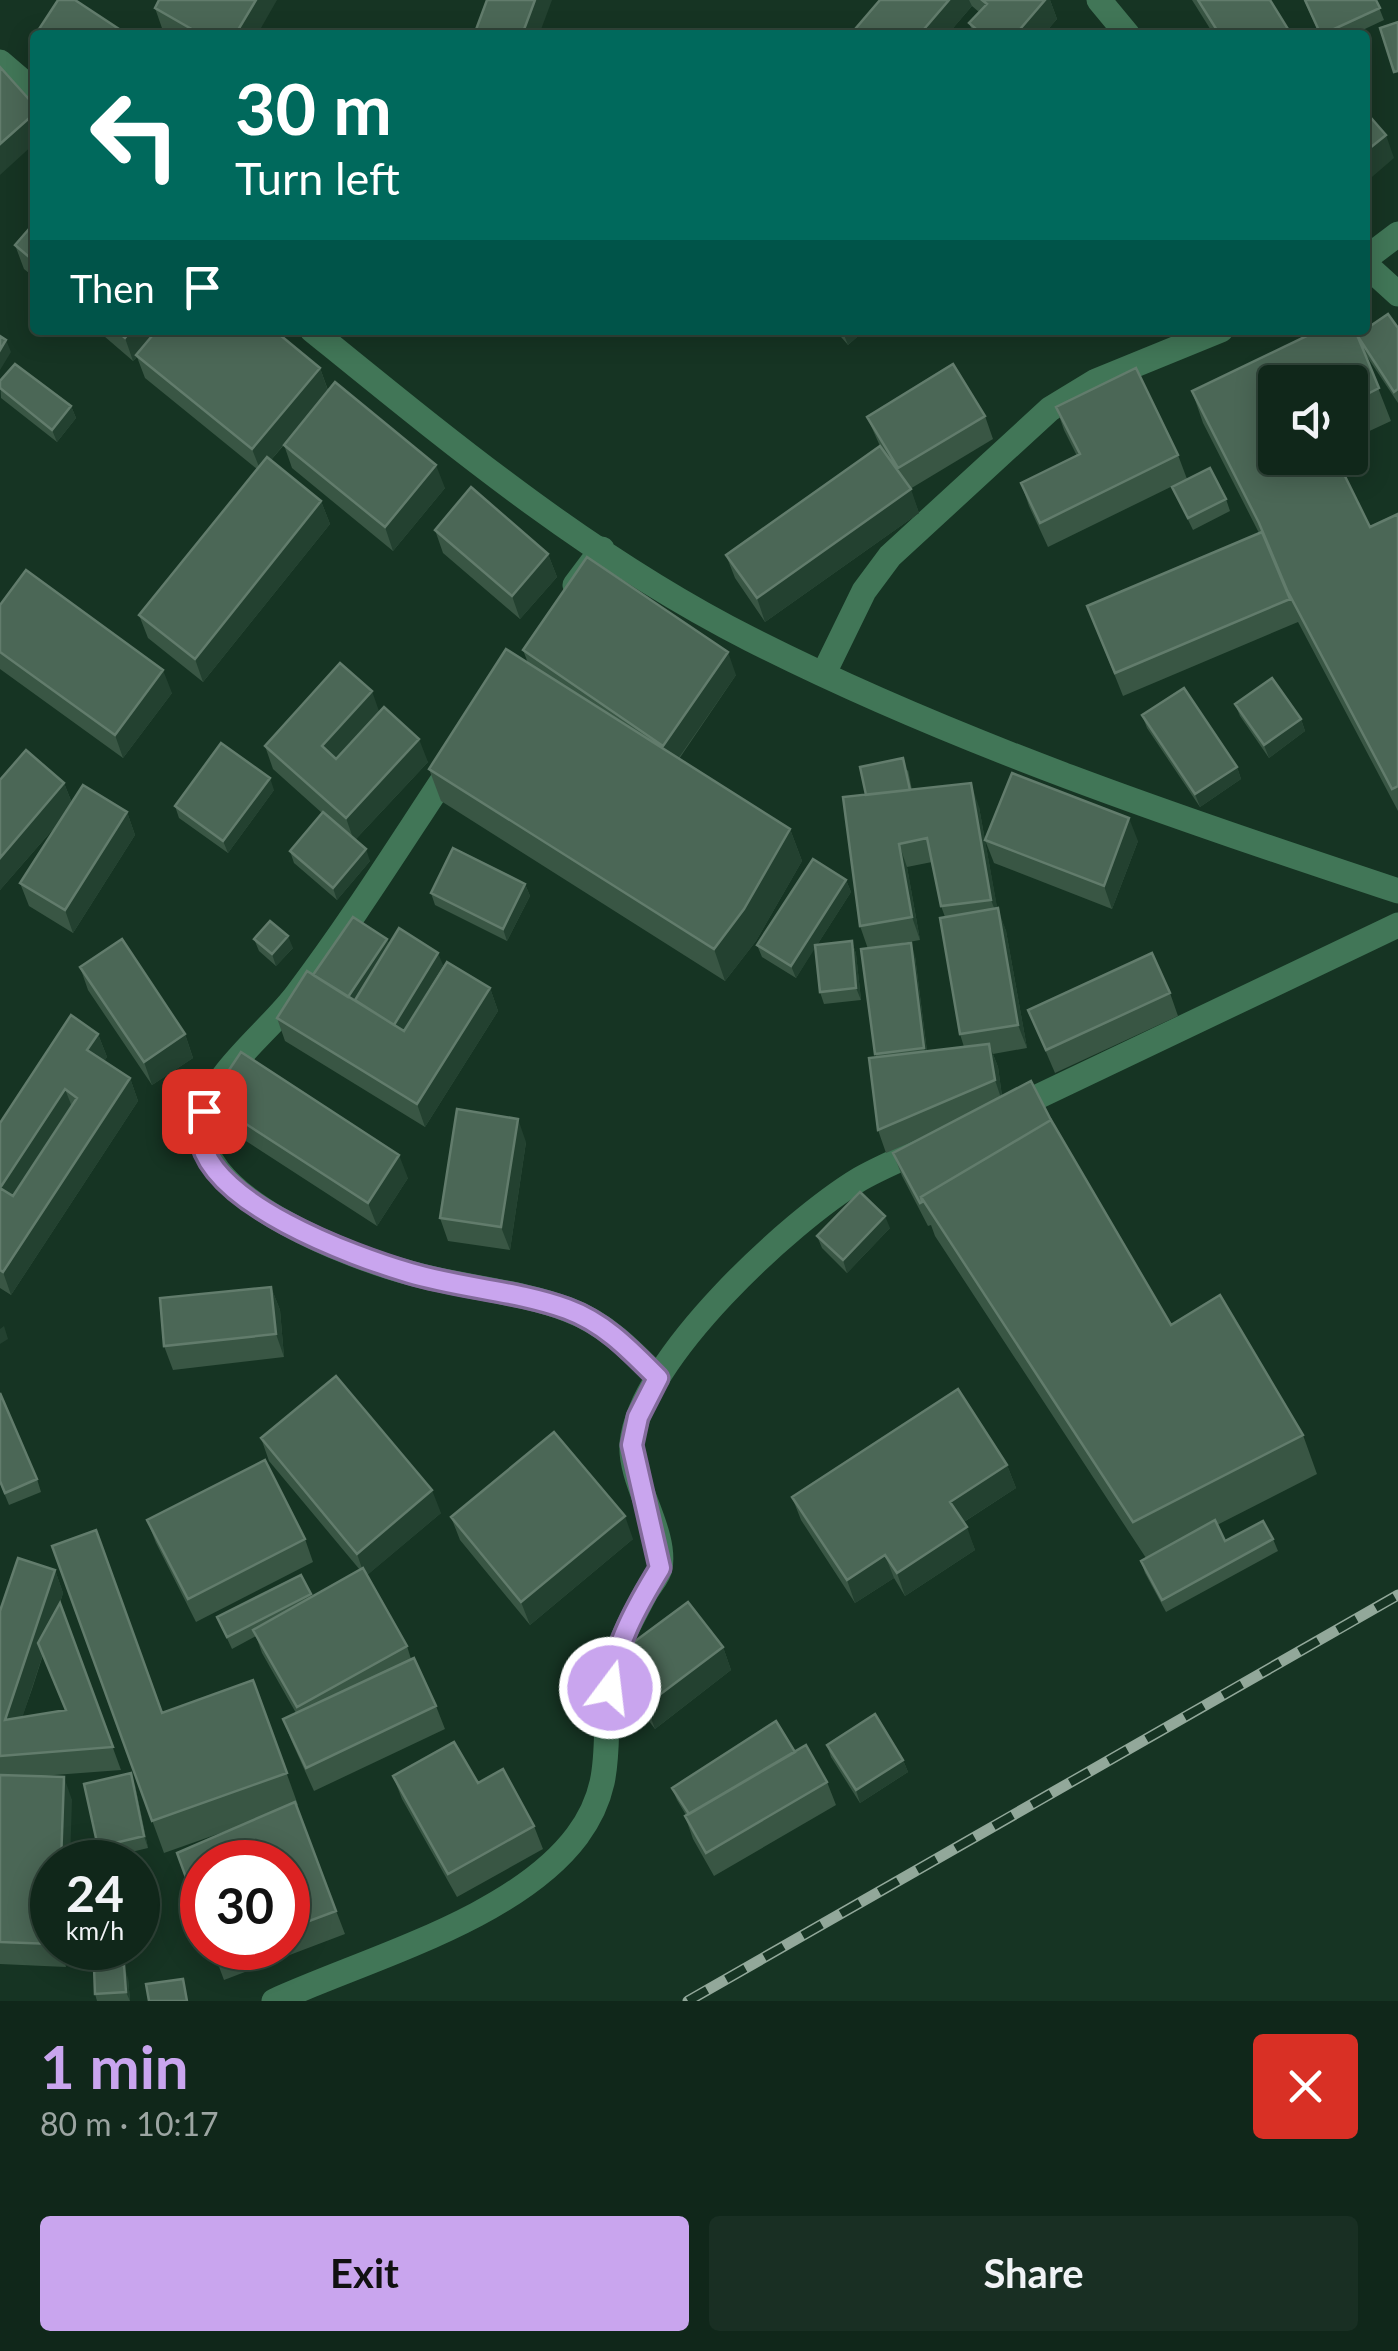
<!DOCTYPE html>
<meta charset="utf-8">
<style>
:root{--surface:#10271a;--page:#192f23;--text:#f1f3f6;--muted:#9ca5a2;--line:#304439;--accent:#c9a5ee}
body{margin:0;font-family:Lato,sans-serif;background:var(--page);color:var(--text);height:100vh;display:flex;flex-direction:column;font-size:38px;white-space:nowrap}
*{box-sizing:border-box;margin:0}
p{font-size:32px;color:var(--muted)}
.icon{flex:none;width:55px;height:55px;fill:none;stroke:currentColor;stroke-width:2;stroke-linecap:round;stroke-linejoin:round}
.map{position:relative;height:2001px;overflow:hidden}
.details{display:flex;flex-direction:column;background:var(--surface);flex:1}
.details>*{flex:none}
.top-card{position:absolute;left:30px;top:30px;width:1340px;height:305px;border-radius:10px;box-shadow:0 5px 25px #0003,0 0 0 2px var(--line);background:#00695c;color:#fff;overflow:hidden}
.tools{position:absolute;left:1258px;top:365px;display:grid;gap:20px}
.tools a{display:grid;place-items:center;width:110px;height:110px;border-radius:10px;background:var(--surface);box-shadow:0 5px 25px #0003,0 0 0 2px var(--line);font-size:50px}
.speed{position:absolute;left:30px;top:1840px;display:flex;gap:20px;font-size:50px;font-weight:700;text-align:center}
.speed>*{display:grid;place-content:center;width:130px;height:130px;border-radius:50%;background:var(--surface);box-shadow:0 5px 25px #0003,0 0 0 2px var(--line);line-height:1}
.speed small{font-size:25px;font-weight:400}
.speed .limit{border:15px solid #d22;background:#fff;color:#111}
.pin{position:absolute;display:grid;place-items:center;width:85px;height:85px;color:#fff;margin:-42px;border-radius:20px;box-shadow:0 5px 15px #0006}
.me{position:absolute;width:110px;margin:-55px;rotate:15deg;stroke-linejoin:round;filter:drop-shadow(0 0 8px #0008)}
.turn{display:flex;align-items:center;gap:35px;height:210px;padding:0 40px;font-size:45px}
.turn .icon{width:130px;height:130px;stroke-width:2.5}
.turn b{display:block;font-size:70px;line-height:85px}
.then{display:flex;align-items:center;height:95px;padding:0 40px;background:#0003;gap:20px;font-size:38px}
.round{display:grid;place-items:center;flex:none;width:105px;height:105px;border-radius:10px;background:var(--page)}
.overview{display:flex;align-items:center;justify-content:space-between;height:170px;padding:0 40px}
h1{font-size:60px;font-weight:700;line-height:75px;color:var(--accent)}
.cta{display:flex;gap:20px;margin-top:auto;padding:20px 40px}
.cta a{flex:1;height:115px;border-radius:10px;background:var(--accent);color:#111;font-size:40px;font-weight:700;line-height:115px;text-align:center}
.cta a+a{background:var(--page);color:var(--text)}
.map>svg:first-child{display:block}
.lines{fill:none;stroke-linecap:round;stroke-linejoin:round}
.minor{stroke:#417657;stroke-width:25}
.rail-casing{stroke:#92a89a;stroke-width:11}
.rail{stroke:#163423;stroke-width:8;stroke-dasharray:22;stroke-linecap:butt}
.wall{fill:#395644;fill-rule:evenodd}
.shaded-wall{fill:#234130}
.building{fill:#4b6756;stroke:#627c6c;stroke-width:2.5;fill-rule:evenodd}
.route-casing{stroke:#836b9b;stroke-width:25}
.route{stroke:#c9a5ee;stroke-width:18}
</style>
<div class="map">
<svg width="1398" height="2001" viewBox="0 0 1398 2001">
<rect width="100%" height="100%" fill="#163423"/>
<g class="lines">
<!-- minor -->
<path class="minor" d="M 1099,0 L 1128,35
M 0,62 L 35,92
M 1365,259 L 1398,234
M 1365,264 L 1398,294
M 312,330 C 450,442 590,558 750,639 C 957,744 1179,818 1398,891
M 575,585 L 602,549
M 824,673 L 864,591 L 890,556 L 1050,409 L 1096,381 L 1221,330
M 454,763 C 402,841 353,920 297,994 C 271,1029 215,1071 204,1113 C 180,1195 355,1259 414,1274 C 465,1288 520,1291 569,1310 C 606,1324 631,1350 658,1378
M 1010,1110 L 1398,925
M 274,2001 C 366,1959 515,1919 577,1836 C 620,1778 599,1734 612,1670 C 617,1645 633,1617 645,1594 C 649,1586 659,1576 660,1568 C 667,1531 629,1482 632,1443 C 640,1359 790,1221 860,1179 C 881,1167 905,1157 928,1147"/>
<defs>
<path id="rail" d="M 688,2001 L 1398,1595"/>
</defs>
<!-- rail casing -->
<use href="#rail" class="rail-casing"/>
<!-- rail -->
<use href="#rail" class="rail"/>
</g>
<!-- wall -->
<path class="wall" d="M 880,0 L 1050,0 L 1057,19 L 1043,35 L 974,35 L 969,23 L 979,12 L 972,6 L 947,35 L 850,35 Z
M 1192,0 L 1270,0 L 1290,35 L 1214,35 Z
M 1304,0 L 1376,0 L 1384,20 L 1352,35 L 1320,35 Z
M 155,8 L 257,35 L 170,35 L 163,31 Z
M 35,222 L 35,278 L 24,269 L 15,245 Z
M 1398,328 L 1398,403 L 1364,352 L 1391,421 L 1350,440 L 1350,382 L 1275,382 L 1370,527 L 1398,514 L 1398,811 L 1298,622 L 1123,696 L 1087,606 L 1259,533 L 1203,423 L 1192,391 L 1357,335 Z
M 97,330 L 274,330 L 320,368 L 328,390 L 445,488 L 393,551 L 292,468 L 284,445 L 271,460 L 321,501 L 330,524 L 203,682 L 148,638 L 139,615 L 257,469 L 145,378 L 137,357 L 133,361 Z
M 835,330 L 865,330 L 848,345 Z
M 0,381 L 71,406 L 76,418 L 57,442 L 1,398 Z
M 1056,407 L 1178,455 L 1187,479 L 1048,547 L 1029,506 L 1021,483 L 1077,456 L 1064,430 Z
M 985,416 L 993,439 L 910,489 L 919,513 L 765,622 L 735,578 L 726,555 L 880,446 L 867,417 Z
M 1172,487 L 1226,499 L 1230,511 L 1193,530 Z
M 435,530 L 548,554 L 557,577 L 520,619 L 443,553 Z
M 0,605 L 172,693 L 123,758 L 0,669 Z
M 523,650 L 736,675 L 679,759 L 790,829 L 802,861 L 756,941 L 725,981 L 441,801 L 429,769 L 528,663 Z
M 1235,704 L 1301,719 L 1305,731 L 1269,758 L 1240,716 Z
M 379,712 L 428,762 L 355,840 L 370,861 L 337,900 L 294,863 L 290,851 L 322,813 L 273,769 L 265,746 Z
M 1142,715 L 1237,767 L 1241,779 L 1200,807 L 1147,728 Z
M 908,770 L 912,790 L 979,807 L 997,908 L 1006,931 L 1027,1048 L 993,1054 L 998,1067 L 1002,1096 L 1053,1124 L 1171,1325 L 1303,1435 L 1317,1474 L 1217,1525 L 1225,1541 L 1273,1539 L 1278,1551 L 1166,1612 L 1145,1573 L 1141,1561 L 1146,1558 L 935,1236 L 931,1225 L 928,1226 L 902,1176 L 893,1153 L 921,1138 L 886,1153 L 878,1130 L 876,1057 L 868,949 L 860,926 L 866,795 ZM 932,862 L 941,906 L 945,917 L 960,1034 L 964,1047 L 927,1051 L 915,956 L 874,948 L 920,940 L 907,867 Z
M 0,780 L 64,783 L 72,803 L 127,812 L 135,835 L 73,933 L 29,906 L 20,883 L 61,820 L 0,890 Z
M 274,790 L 228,853 L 179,818 L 175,806 Z
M 985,840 L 1138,841 L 1112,909 L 994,863 Z
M 846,880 L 851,892 L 817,945 L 852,941 L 856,954 L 861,1000 L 824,1004 L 820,992 L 815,947 L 796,978 L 762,957 L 757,945 Z
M 525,884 L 530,896 L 507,941 L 435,905 L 431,893 Z
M 254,939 L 293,948 L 276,966 L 259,951 Z
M 387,939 L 389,944 L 443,965 L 403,1030 L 404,1031 L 490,988 L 498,1011 L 425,1127 L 285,1041 L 277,1018 L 313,975 Z
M 80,967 L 185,1034 L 193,1058 L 152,1085 L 88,990 Z
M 1170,993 L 1178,1016 L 1055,1073 L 1028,1010 Z
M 98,1034 L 107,1057 L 104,1061 L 130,1078 L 138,1101 L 11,1295 L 0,1288 L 0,1123 Z
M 209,1100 L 408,1178 L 377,1226 L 218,1123 Z
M 526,1142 L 510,1250 L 448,1241 L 440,1218 Z
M 890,1228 L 847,1273 L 822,1248 L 817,1236 Z
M 271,1287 L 280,1310 L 284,1357 L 173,1370 L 164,1346 Z
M 261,1438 L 441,1513 L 367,1575 L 407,1646 L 411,1659 L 436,1706 L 445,1729 L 314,1791 L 292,1742 L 283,1719 L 296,1713 L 262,1653 L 256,1636 L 232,1649 L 217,1617 L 301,1575 L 312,1597 L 360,1570 L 269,1461 Z
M 1007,1465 L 1016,1488 L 964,1522 L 975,1550 L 905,1596 L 894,1578 L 855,1603 L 801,1520 L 792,1497 Z
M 37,1479 L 41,1492 L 9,1505 L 0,1483 Z
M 451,1517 L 633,1539 L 530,1625 L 460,1540 Z
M 147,1520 L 305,1539 L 313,1562 L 196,1622 L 156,1543 Z
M 52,1546 L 162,1713 L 253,1680 L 298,1805 L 296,1806 L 345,1934 L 224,1980 L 212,1948 L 288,1948 L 288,1862 L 243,1825 L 164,1853 Z
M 55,1570 L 63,1593 L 60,1603 L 121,1770 L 41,1776 L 72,1800 L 52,1862 L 52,1948 L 67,1948 L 66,1967 L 0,1964 L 0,1611 ZM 43,1655 L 65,1710 L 22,1717 L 32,1689 Z
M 723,1647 L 731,1670 L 655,1729 L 619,1682 L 611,1659 Z
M 827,1745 L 903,1760 L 908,1772 L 860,1803 L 831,1757 Z
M 795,1752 L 827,1782 L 836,1805 L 714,1876 L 693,1839 L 685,1816 L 686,1815 L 677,1800 L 672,1788 Z
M 393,1776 L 478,1783 L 534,1826 L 543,1849 L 457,1897 L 402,1799 Z
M 135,1785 L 148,1848 L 102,1859 L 98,1847 Z
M 128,1978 L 130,2001 L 97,2001 L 95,1994 Z"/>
<!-- shaded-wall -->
<path class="shaded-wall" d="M 256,0 L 277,0 L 257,35 L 235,35 Z
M 535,0 L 552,0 L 539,35 L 522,35 Z
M 949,0 L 969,0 L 972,6 L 947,35 L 919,35 Z
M 1045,0 L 1050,0 L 1057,19 L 1043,35 L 1015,35 Z
M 35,113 L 35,143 L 0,175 L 0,144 Z
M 1386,135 L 1394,158 L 1365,183 L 1365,152 Z
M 131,330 L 159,330 L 133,361 L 125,338 Z
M 842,330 L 865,330 L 848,345 Z
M 6,340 L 11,352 L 0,370 L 0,350 Z
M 320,368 L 328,391 L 261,472 L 252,449 Z
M 71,406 L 76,418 L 57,442 L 52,430 Z
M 436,465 L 445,488 L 393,551 L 385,527 Z
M 911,489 L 919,513 L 765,622 L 757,598 Z
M 321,501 L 330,524 L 203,682 L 195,659 Z
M 548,554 L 557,577 L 520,619 L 512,596 Z
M 728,652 L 736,675 L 671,769 L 663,746 Z
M 163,670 L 172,693 L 123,758 L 115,735 Z
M 372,691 L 380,714 L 330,769 L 322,746 Z
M 1301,719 L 1305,731 L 1269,758 L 1264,745 Z
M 419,739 L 428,762 L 354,841 L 346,818 Z
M 1237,767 L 1241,779 L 1200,807 L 1195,794 Z
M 270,778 L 274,790 L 228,853 L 223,841 Z
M 64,783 L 73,806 L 0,890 L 0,858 Z
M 971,783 L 979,807 L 1000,923 L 991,900 Z
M 127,812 L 135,835 L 73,933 L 65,910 Z
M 1129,818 L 1138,841 L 1112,909 L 1104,886 Z
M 790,829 L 802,861 L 756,941 L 725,981 L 714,949 Z
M 899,844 L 907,867 L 920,940 L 912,917 Z
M 366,849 L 370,861 L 337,900 L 333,888 Z
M 846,880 L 851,892 L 796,978 L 791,966 Z
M 525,884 L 530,896 L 507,941 L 503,929 Z
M 998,908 L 1006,931 L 1027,1048 L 1018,1025 Z
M 288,936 L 293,948 L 276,966 L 272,954 Z
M 387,939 L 392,951 L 357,1002 L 346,1000 Z
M 852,941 L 856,954 L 861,1000 L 856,988 Z
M 911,943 L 915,956 L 928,1060 L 924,1048 Z
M 438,953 L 443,965 L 399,1037 L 394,1025 Z
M 490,988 L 498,1011 L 425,1127 L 417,1104 Z
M 98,1034 L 107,1057 L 96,1073 L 87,1050 Z
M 185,1034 L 193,1058 L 152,1085 L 144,1062 Z
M 989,1044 L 998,1067 L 1003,1104 L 995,1080 Z
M 130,1078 L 138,1101 L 11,1295 L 3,1272 Z
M 65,1089 L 74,1112 L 9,1212 L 0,1188 Z
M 518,1119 L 526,1142 L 510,1250 L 501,1227 Z
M 399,1155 L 408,1178 L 377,1226 L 368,1203 Z
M 885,1216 L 890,1228 L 847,1273 L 843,1260 Z
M 271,1287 L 280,1310 L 284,1357 L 276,1334 Z
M 4,1326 L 8,1339 L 0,1344 L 0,1329 Z
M 1007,1465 L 1016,1488 L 959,1525 L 950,1502 Z
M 432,1490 L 441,1513 L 365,1577 L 357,1554 Z
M 625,1516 L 633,1539 L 530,1625 L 521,1602 Z
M 967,1527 L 975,1550 L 905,1596 L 897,1573 Z
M 885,1555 L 894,1578 L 855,1603 L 847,1580 Z
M 55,1570 L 63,1593 L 14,1743 L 5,1720 Z
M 723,1647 L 731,1670 L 655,1729 L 646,1705 Z
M 903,1760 L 908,1772 L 860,1803 L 856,1790 Z
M 131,1773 L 135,1785 L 148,1848 L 144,1836 Z
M 64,1777 L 72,1800 L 70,1862 L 61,1862 Z
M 59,1948 L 67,1948 L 66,1967 Z
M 124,1965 L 128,1978 L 130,2001 L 126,1992 Z"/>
<!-- building -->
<path class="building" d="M 58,0 L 75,0 L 125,33 L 123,35 L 49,35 L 39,29 Z
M 159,0 L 256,0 L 235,35 L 202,35 L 155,8 Z
M 487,0 L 535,0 L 522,35 L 474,35 Z
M 880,0 L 949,0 L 919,35 L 850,35 Z
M 982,0 L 1045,0 L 1015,35 L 983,35 L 969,23 L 987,4 Z
M 1198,0 L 1270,0 L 1288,29 L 1278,35 L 1220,35 Z
M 1305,0 L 1376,0 L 1380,8 L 1321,35 Z
M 1398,22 L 1398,71 L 1394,72 L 1380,28 Z
M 0,67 L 35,106 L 35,113 L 0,144 Z
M 1365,111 L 1386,135 L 1365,152 Z
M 35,222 L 35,262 L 15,245 Z
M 1388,314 L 1398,328 L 1398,389 L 1394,392 L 1357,335 Z
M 116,330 L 131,330 L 125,338 Z
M 157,330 L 274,330 L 320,368 L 252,449 L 136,355 Z
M 1319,330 L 1355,330 L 1379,388 L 1350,403 L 1350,382 L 1275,382 L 1275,458 L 1336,458 L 1370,527 L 1398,514 L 1398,786 L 1392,789 L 1287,590 L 1259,523 L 1192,391 Z
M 0,336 L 6,340 L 0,350 Z
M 15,364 L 71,406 L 52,430 L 0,388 L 0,381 Z
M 953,364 L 985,416 L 898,468 L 867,417 Z
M 1136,368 L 1178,455 L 1040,523 L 1021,483 L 1080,454 L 1056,407 Z
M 335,382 L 436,465 L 385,527 L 284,445 Z
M 880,446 L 911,489 L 757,598 L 726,555 Z
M 267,457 L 321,501 L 195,659 L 139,615 Z
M 1210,468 L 1226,499 L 1188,518 L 1172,487 Z
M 471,487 L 548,554 L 512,596 L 435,530 Z
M 1262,532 L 1290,599 L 1115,673 L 1087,606 Z
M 587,557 L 728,652 L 663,746 L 523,650 Z
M 26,570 L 163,670 L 115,735 L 0,652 L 0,605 Z
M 506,649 L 790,829 L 744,909 L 714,949 L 429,769 Z
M 340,663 L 372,691 L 322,746 L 336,759 L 384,707 L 419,739 L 346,818 L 265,746 Z
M 1272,678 L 1301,719 L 1264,745 L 1235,704 Z
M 1184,688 L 1237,767 L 1195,794 L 1142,715 Z
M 221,743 L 270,778 L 223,841 L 175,806 Z
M 26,750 L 64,783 L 0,858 L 0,780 Z
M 903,758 L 910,790 L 866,795 L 860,767 Z
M 1012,773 L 1129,818 L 1104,886 L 985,840 Z
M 971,783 L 991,900 L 941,906 L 927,838 L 899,844 L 912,917 L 860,926 L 843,797 Z
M 83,785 L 127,812 L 65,910 L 20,883 Z
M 323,812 L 366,849 L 333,888 L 290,851 Z
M 453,848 L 525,884 L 503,929 L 431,893 Z
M 813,859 L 846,880 L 791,966 L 757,945 Z
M 998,908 L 1018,1025 L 960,1034 L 940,918 Z
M 353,917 L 387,939 L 348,997 L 313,975 Z
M 270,921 L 288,936 L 272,954 L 254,939 Z
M 399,928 L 438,953 L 394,1025 L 355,1000 Z
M 122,939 L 185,1034 L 144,1062 L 80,967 Z
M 852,941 L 856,988 L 820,992 L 815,945 Z
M 911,943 L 924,1048 L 875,1054 L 861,949 Z
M 1152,953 L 1170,993 L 1046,1050 L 1028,1010 Z
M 447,962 L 490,988 L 417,1104 L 277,1018 L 307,971 L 404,1031 Z
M 71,1015 L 98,1034 L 87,1050 L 130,1078 L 3,1272 L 0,1270 L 0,1123 ZM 65,1089 L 77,1098 L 13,1196 L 0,1188 Z
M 989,1044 L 995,1080 L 878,1130 L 869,1058 Z
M 241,1052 L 399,1155 L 368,1203 L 209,1100 Z
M 1031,1081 L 1053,1124 L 1051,1120 L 921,1197 L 922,1202 L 920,1203 L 893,1153 Z
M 457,1109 L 518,1119 L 501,1227 L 440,1218 Z
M 1051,1120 L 1171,1325 L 1220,1295 L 1303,1435 L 1133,1522 L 921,1197 Z
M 860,1192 L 885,1216 L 843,1260 L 817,1236 Z
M 271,1287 L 276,1334 L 164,1346 L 160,1298 Z
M 336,1376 L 432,1490 L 357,1554 L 261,1438 Z
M 958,1389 L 1007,1465 L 950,1502 L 967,1527 L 897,1573 L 885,1555 L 847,1580 L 792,1497 Z
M 0,1393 L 37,1479 L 5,1493 L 0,1481 Z
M 554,1432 L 625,1516 L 521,1602 L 451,1517 Z
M 265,1460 L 305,1539 L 188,1599 L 147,1520 Z
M 1215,1520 L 1225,1541 L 1263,1521 L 1273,1539 L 1162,1600 L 1141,1561 Z
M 96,1530 L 162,1713 L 253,1680 L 287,1773 L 152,1821 L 52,1546 Z
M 18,1558 L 55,1570 L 5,1720 L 66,1710 L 38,1643 L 60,1603 L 113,1747 L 0,1756 L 0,1611 Z
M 363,1568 L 407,1646 L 297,1707 L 253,1630 Z
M 301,1575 L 311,1594 L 227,1637 L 217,1617 Z
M 688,1602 L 723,1647 L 646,1705 L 611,1659 Z
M 414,1658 L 436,1706 L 306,1768 L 283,1719 Z
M 875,1714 L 903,1760 L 856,1790 L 827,1745 Z
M 776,1721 L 795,1752 L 689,1814 L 672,1788 Z
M 454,1742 L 478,1783 L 503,1769 L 534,1826 L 448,1874 L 393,1776 Z
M 806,1745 L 827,1782 L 706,1853 L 685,1816 Z
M 131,1773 L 144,1836 L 98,1847 L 84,1784 Z
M 0,1775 L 64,1777 L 61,1862 L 52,1862 L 52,1944 L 0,1942 Z
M 295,1802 L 336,1911 L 288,1929 L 288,1862 L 202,1862 L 202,1921 L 177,1853 Z
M 212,1948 L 240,1948 L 216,1957 Z
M 124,1965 L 126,1992 L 95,1994 L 94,1967 Z
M 183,1979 L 187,2001 L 149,2001 L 146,1984 Z"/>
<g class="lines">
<defs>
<path id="route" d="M 204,1111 C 203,1118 200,1127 200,1134 C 205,1203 355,1257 410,1273 C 461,1288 517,1291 567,1309 C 605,1323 630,1350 658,1378 L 638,1417 L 632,1445 L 660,1568 C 638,1604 614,1646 610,1688"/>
</defs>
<!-- route casing -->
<use href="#route" class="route-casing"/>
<!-- route -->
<use href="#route" class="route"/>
</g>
</svg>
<div class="tools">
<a><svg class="icon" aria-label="sound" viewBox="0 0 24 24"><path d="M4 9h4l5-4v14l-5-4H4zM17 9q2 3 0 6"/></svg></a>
</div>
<div class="speed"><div>24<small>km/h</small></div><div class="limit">30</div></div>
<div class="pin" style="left:204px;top:1111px;background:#d93025"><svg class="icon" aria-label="arrive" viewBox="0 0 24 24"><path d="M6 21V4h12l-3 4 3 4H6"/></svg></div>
<svg class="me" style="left:610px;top:1688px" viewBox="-20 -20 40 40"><circle r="17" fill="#c9a5ee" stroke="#fff" stroke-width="3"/><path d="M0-11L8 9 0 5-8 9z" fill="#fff"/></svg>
<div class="top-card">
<div class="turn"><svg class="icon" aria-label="left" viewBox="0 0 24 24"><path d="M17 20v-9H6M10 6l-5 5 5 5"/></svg><div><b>30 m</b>Turn left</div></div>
<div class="then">Then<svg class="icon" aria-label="arrive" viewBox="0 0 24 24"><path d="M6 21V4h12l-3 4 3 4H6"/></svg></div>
</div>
</div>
<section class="details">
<div class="overview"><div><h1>1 min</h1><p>80 m · 10:17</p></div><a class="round" style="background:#d93025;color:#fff"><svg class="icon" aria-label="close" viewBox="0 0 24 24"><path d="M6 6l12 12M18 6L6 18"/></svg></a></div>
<div class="cta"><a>Exit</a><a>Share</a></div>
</section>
